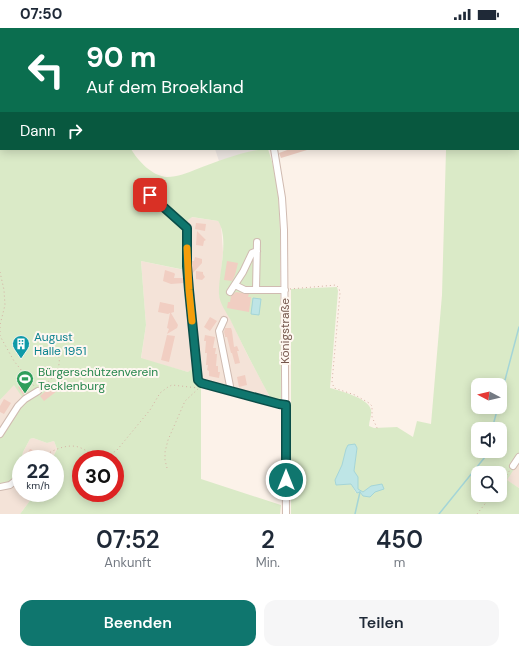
<!DOCTYPE html>
<html lang="de">
<meta charset="utf-8">
<style>
:root{--surface:#fff;--page:#f6f6f7;--text:#1f2937;--muted:#747a83;--accent:#0f766e}
body{margin:0;font-family:"DM Sans",sans-serif;background:var(--page);color:var(--text);height:100vh;display:flex;flex-direction:column;font-size:15px;white-space:nowrap}
*{box-sizing:border-box;margin:0}
p{font-size:13px;color:var(--muted)}
.icon{flex:none;width:22px;height:22px;fill:none;stroke:currentColor;stroke-width:2;stroke-linecap:round;stroke-linejoin:round}
.map{position:relative;height:486px;overflow:hidden}
.details{display:flex;flex-direction:column;background:var(--surface);flex:1}
.details>*{flex:none}
.banner{position:absolute;left:0px;top:0px;width:519px;height:122px;box-shadow:0 2px 10px #0003;background:#0b6e4f;color:#fff;overflow:hidden}
.needle{width:26px;rotate:277deg}
.buttons{position:absolute;left:471px;top:350px;display:grid;gap:8px}
.buttons a{display:grid;place-items:center;width:36px;height:36px;border-radius:8px;background:var(--surface);box-shadow:0 2px 10px #0003;font-size:20px}
.speed{position:absolute;left:12px;top:422px;display:flex;gap:8px;font-size:20px;font-weight:700;text-align:center}
.speed>*{display:grid;place-content:center;width:52px;height:52px;border-radius:50%;background:var(--surface);box-shadow:0 2px 10px #0003;line-height:1}
.speed small{font-size:10px;font-weight:400}
.speed .limit{border:6px solid #d22;background:#fff;color:#111}
.pin{position:absolute;display:grid;place-items:center;width:34px;height:34px;color:#fff;margin:-17px;border-radius:8px;box-shadow:0 2px 6px #0006}
.me{position:absolute;width:44px;margin:-22px;rotate:0deg;stroke-linejoin:round;filter:drop-shadow(0 0 3px #0008)}
.turn{display:flex;align-items:center;gap:14px;height:84px;padding:0 20px;font-size:18px}
.turn .icon{width:52px;height:52px;stroke-width:2.5}
.turn b{display:block;font-size:28px;line-height:34px}
.then{display:flex;align-items:center;height:38px;padding:0 20px;background:#0003;gap:8px;font-size:15px}
.eta{display:flex;justify-content:space-evenly;align-items:center;height:68px;text-align:center}
.eta b{font-size:24px;font-weight:600;line-height:28px}
.primary-button{display:flex;gap:8px;margin-top:auto;padding:8px 20px}
.primary-button a{flex:1;height:46px;border-radius:12px;background:var(--accent);color:#fff;font-size:16px;font-weight:600;line-height:46px;text-align:center}
.primary-button a+a{background:var(--page);color:var(--text)}
.status{display:flex;justify-content:space-between;align-items:center;height:28px;padding:0 20px;background:var(--surface);direction:ltr}
.status svg{height:11px;fill:currentColor}
.map>svg:first-child{display:block}
.residential{fill:#f4e3d8}
.industrial{fill:#ede6e2}
.green{fill:#daeac7;fill-rule:evenodd}
.water{fill:#bee5e6;stroke:#a4d5d7}
.lines{fill:none;stroke-linecap:round;stroke-linejoin:round}
.stream{stroke:#a4d5d7;stroke-width:1.5}
.building{fill:#f1cec2}
.minor-casing{stroke:#d0bbb1;stroke-width:8}
.major-casing{stroke:#d9d0cd;stroke-width:9}
.path{stroke:#d6b1a4;stroke-width:1;stroke-dasharray:1 3;stroke-linecap:butt}
.minor{stroke:#fff;stroke-width:6}
.major{stroke:#f8cea4;stroke-width:7}
.route-casing{stroke:#0a4d48;stroke-width:10}
.route{stroke:#0f766e;stroke-width:7}
.slow{stroke:#f59e0b;stroke-width:7}
.labels{text-anchor:middle;stroke-width:4;stroke-linejoin:round;paint-order:stroke}
.street-label{font-size:12px;fill:#76574d;stroke:#fef7f0}
.culture-label{font-size:12px;fill:#0d838f;stroke:#fef7f0;text-anchor:start}
.leisure-label{font-size:12px;fill:#27864d;stroke:#fef7f0;text-anchor:start}
</style>
<div class="status"><b>07:50</b><svg viewBox="0 0 49 12"><path d="M0 12V9h3v3zM5 12V6h3v6zM10 12V3h3v9zM15 12V0h3v12zM26 1h20v11H26zM47 4h2v5h-2z"/></svg></div>
<div class="map">
<svg width="519" height="486" viewBox="0 0 519 486">
<rect width="100%" height="100%" fill="#fcf2e9"/>
<!-- residential -->
<path class="residential" d="M 191,189 L 218,193 L 221,197 L 223,224 L 219,267 L 247,326 L 271,371 L 201,351 L 188,344 L 141,331 L 146,297 L 141,233 L 184,242 L 185,204 L 188,192 Z
M 14,356 L 24,372 L 0,408 L 0,372 Z
M 33,410 L 47,415 L 54,413 L 57,421 L 52,431 L 25,431 L 22,429 L 23,424 L 30,411 Z
M 519,432 L 519,460 L 506,452 Z
M 21,447 L 21,465 L 33,465 L 29,474 L 20,486 L 0,486 L 0,458 Z"/>
<!-- industrial -->
<path class="industrial" d="M 215,121 L 261,121 L 219,133 Z"/>
<!-- green -->
<path class="green" d="M 502,0 L 519,0 L 519,425 L 510,438 L 514,441 L 507,452 L 519,460 L 519,486 L 291,486 L 291,261 L 337,259 L 338,263 L 330,360 C 340,363 369,370 371,382 C 372,387 369,393 369,398 L 374,400 L 397,399 L 413,409 L 417,393 L 431,396 L 442,267 L 446,122 L 442,121 L 518,121 L 518,1 L 502,1 ZM 478,357 L 500,357 L 500,379 L 478,379 ZM 478,401 L 500,401 L 500,423 L 478,423 ZM 357,420 L 354,443 L 358,449 L 358,462 L 363,464 L 371,458 L 370,469 L 363,468 L 360,464 L 356,465 L 351,456 L 336,457 L 335,452 L 342,437 L 346,421 ZM 478,445 L 500,445 L 500,467 L 478,467 Z
M 0,52 L 1,121 L 131,121 C 138,133 152,148 167,149 C 178,149 187,145 197,141 C 215,134 249,121 268,121 C 282,160 280,204 280,245 C 280,287 281,330 281,373 L 271,371 C 256,344 243,318 230,291 C 226,284 219,274 219,266 C 218,246 230,211 218,193 L 192,189 L 188,192 L 185,204 L 185,242 L 141,233 L 146,297 L 141,330 L 188,344 L 199,336 L 201,361 L 201,451 L 281,477 L 280,486 L 20,486 L 29,474 L 33,465 L 55,465 L 55,431 L 52,431 L 57,421 L 54,413 L 47,415 L 33,410 L 30,411 L 23,424 L 22,429 L 25,431 L 21,431 L 21,447 L 14,454 L 0,458 L 0,408 L 24,372 L 14,357 L 0,372 ZM 81,431 L 115,431 L 115,465 L 81,465 Z"/>
<!-- water -->
<path class="water" d="M 253,270 L 261,271 L 259,287 L 251,286 Z
M 355,416 L 357,420 L 354,443 L 358,449 L 358,461 L 363,464 L 371,458 L 382,456 L 384,461 L 375,464 L 370,469 L 363,468 L 360,464 L 357,465 L 351,456 L 336,457 L 335,452 L 342,437 L 346,421 L 348,417 Z"/>
<g class="lines">
<!-- stream -->
<path class="stream" d="M 262,0 L 263,1
M 3,1 L 4,0
M 0,3 L 1,2
M 518,100 L 519,100
M 500,371 L 519,299
M 492,401 L 498,379
M 355,486 L 360,464
M 439,486 L 485,429 L 486,425"/>
</g>
<!-- building -->
<path class="building" d="M 290,121 L 307,121 L 307,122 L 281,130 L 279,125 Z
M 196,195 L 206,196 L 205,203 L 195,201 Z
M 197,203 L 206,212 L 204,213 L 203,218 L 196,217 Z
M 195,229 L 202,231 L 202,235 L 192,246 L 192,233 L 194,233 Z
M 227,233 L 238,235 L 235,247 L 232,253 L 224,252 Z
M 165,242 L 174,245 L 175,246 L 174,250 L 183,250 L 184,255 L 171,256 L 163,253 Z
M 196,243 L 203,244 L 203,246 L 205,249 L 202,252 L 196,251 Z
M 236,264 L 249,266 L 248,269 L 251,269 L 249,284 L 227,280 L 228,274 L 230,274 L 231,268 Z
M 160,274 L 174,277 L 174,284 L 171,285 L 178,297 L 177,300 L 167,306 L 169,301 L 167,300 L 170,285 L 168,286 L 158,284 Z
M 210,289 L 217,293 L 210,303 L 204,299 Z
M 225,300 L 231,300 L 232,303 L 234,319 L 237,318 L 239,323 L 237,323 L 240,335 L 235,336 L 232,325 L 231,325 L 227,309 L 225,309 L 225,308 L 224,304 Z
M 167,307 L 175,308 L 169,334 L 161,332 Z
M 205,307 L 215,309 L 213,320 L 216,320 L 215,326 L 217,326 L 216,338 L 218,338 L 218,344 L 220,344 L 219,350 L 209,348 L 209,343 L 207,342 L 208,337 L 206,337 L 207,325 L 205,325 L 206,313 L 204,313 Z
M 245,347 L 247,357 L 239,359 L 237,349 Z
M 23,356 L 27,364 L 23,367 L 18,359 Z
M 53,357 L 57,363 L 44,373 L 40,368 Z
M 4,371 L 11,375 L 4,386 L 0,384 L 0,378 Z
M 30,421 L 35,423 L 31,431 L 25,429 Z"/>
<g class="lines">
<defs>
<path id="minor" d="M 255,1 L 255,0
M 274,121 L 282,170 L 284,202 L 286,486
M 150,167 L 187,200 L 187,238 L 189,262 L 199,354 L 279,376 L 286,377
M 257,214 L 256,262 L 285,262
M 235,257 L 245,262 L 256,262
M 230,264 L 243,244 L 252,225 L 257,223
M 224,292 L 219,303 L 231,363
M 0,406 L 18,378 L 25,371 L 38,363
M 513,438 L 519,429
M 0,459 L 10,457 L 21,448"/>
<path id="major" d="M 28,1 L 30,0
M 0,20 L 1,19"/>
</defs>
<!-- minor casing -->
<use href="#minor" class="minor-casing"/>
<!-- major casing -->
<use href="#major" class="major-casing"/>
<!-- path -->
<path class="path" d="M 172,0 L 173,1
M 191,1 L 191,0
M 0,244 L 4,262 L 5,277 L 0,297
M 290,261 L 336,257 L 339,260 L 340,265 L 332,354 L 334,360 L 355,367 L 369,375 L 372,378 L 372,389 L 378,402
M 0,299 L 0,308 L 14,333 L 34,358
M 39,350 L 41,343
M 42,359 C 52,351 61,342 59,329 L 52,324
M 40,431 C 50,423 68,414 81,420 C 88,423 93,428 100,431
M 104,431 L 117,422 L 150,382 L 160,365 L 168,359 L 172,357 L 198,360
M 167,440 L 165,432 L 165,424 L 168,412 L 185,373 L 198,361
M 500,457 L 510,442
M 477,486 L 492,467"/>
<!-- minor -->
<use href="#minor" class="minor"/>
<!-- major -->
<use href="#major" class="major"/>
</g>
<g class="lines">
<defs>
<path id="route" d="M 150,167 L 187,200 L 187,238 L 189,262 L 198,352 L 201,355 L 279,376 L 286,377 L 286,452"/>
</defs>
<!-- route casing -->
<use href="#route" class="route-casing"/>
<!-- route -->
<use href="#route" class="route"/>
<!-- slow -->
<path class="slow" d="M 187,220 L 189,262 L 192,293"/>
</g>
<!-- icons -->
<defs>
<symbol id="building-pin" viewBox="-11 -11 22 30"><path d="M0 17L-7.5 6A9.5 9.5 0 1 1 7.5 6Z" fill="#0f9aa8" stroke="#fef7f0"/><path d="M-4-6H4V6H1V3H-1V6H-4ZM-2.5-4.3h1.7v1.8h-1.7ZM.8-4.3h1.7v1.8H.8ZM-2.5-1h1.7V.8h-1.7ZM.8-1h1.7V.8H.8Z" fill="#fff"/></symbol>
<symbol id="stadium-pin" viewBox="-11 -11 22 30"><path d="M0 17L-7.5 6A9.5 9.5 0 1 1 7.5 6Z" fill="#2e9e5b" stroke="#fef7f0"/><path d="M0-5a6.5 5 0 1 0 0 10a6.5 5 0 1 0 0-10ZM-3.5-1.8h7v3.6h-7Z" fill="#fff"/></symbol>
</defs>
<g fill-rule="evenodd">
<use href="#building-pin" x="11" y="306" width="20" height="27"/>
<use href="#stadium-pin" x="15" y="341" width="20" height="27"/>
</g>
<g class="labels">
<!-- street labels -->
<g class="street-label">
<text transform="translate(285 303) rotate(-90)" y="4">Königstraße</text>
</g>
<!-- culture labels -->
<g class="culture-label">
<text x="34" y="313">August<tspan x="34" dy="14">Halle 1951</tspan></text>
</g>
<!-- leisure labels -->
<g class="leisure-label">
<text x="38" y="348">Bürgerschützenverein<tspan x="38" dy="14">Tecklenburg</tspan></text>
</g>
</g>
</svg>
<div class="buttons">
<a><svg class="needle" viewBox="-14 -14 28 28"><path d="M0-13l5 13h-10z" fill="#e53935"/><path d="M0 13l5-13h-10z" fill="#747a83"/></svg></a>
<a><svg class="icon" aria-label="sound" viewBox="0 0 24 24"><path d="M4 9h4l5-4v14l-5-4H4zM17 9q2 3 0 6"/></svg></a>
<a><svg class="icon" aria-label="search" viewBox="0 0 24 24"><circle cx="10" cy="10" r="6"/><path d="M15 15l6 6"/></svg></a>
</div>
<div class="speed"><div>22<small>km/h</small></div><div class="limit">30</div></div>
<div class="pin" style="left:150px;top:167px;background:#d93025"><svg class="icon" aria-label="arrive" viewBox="0 0 24 24"><path d="M6 21V4h12l-3 4 3 4H6"/></svg></div>
<svg class="me" style="left:286px;top:452px" viewBox="-20 -20 40 40"><circle r="17" fill="#0f766e" stroke="#fff" stroke-width="3"/><path d="M0-11L8 9 0 5-8 9z" fill="#fff"/></svg>
<div class="banner">
<div class="turn"><svg class="icon" aria-label="left" viewBox="0 0 24 24"><path d="M17 20v-9H6M10 6l-5 5 5 5"/></svg><div><b>90 m</b>Auf dem Broekland</div></div>
<div class="then">Dann<svg class="icon" aria-label="right" viewBox="0 0 24 24"><path d="M7 20v-9h11M14 6l5 5-5 5"/></svg></div>
</div>
</div>
<section class="details">
<div class="eta">
<div><b>07:52</b><p>Ankunft</p></div>
<div><b>2</b><p>Min.</p></div>
<div><b>450</b><p>m</p></div>
</div>
<div class="primary-button"><a>Beenden</a><a>Teilen</a></div>
</section>
